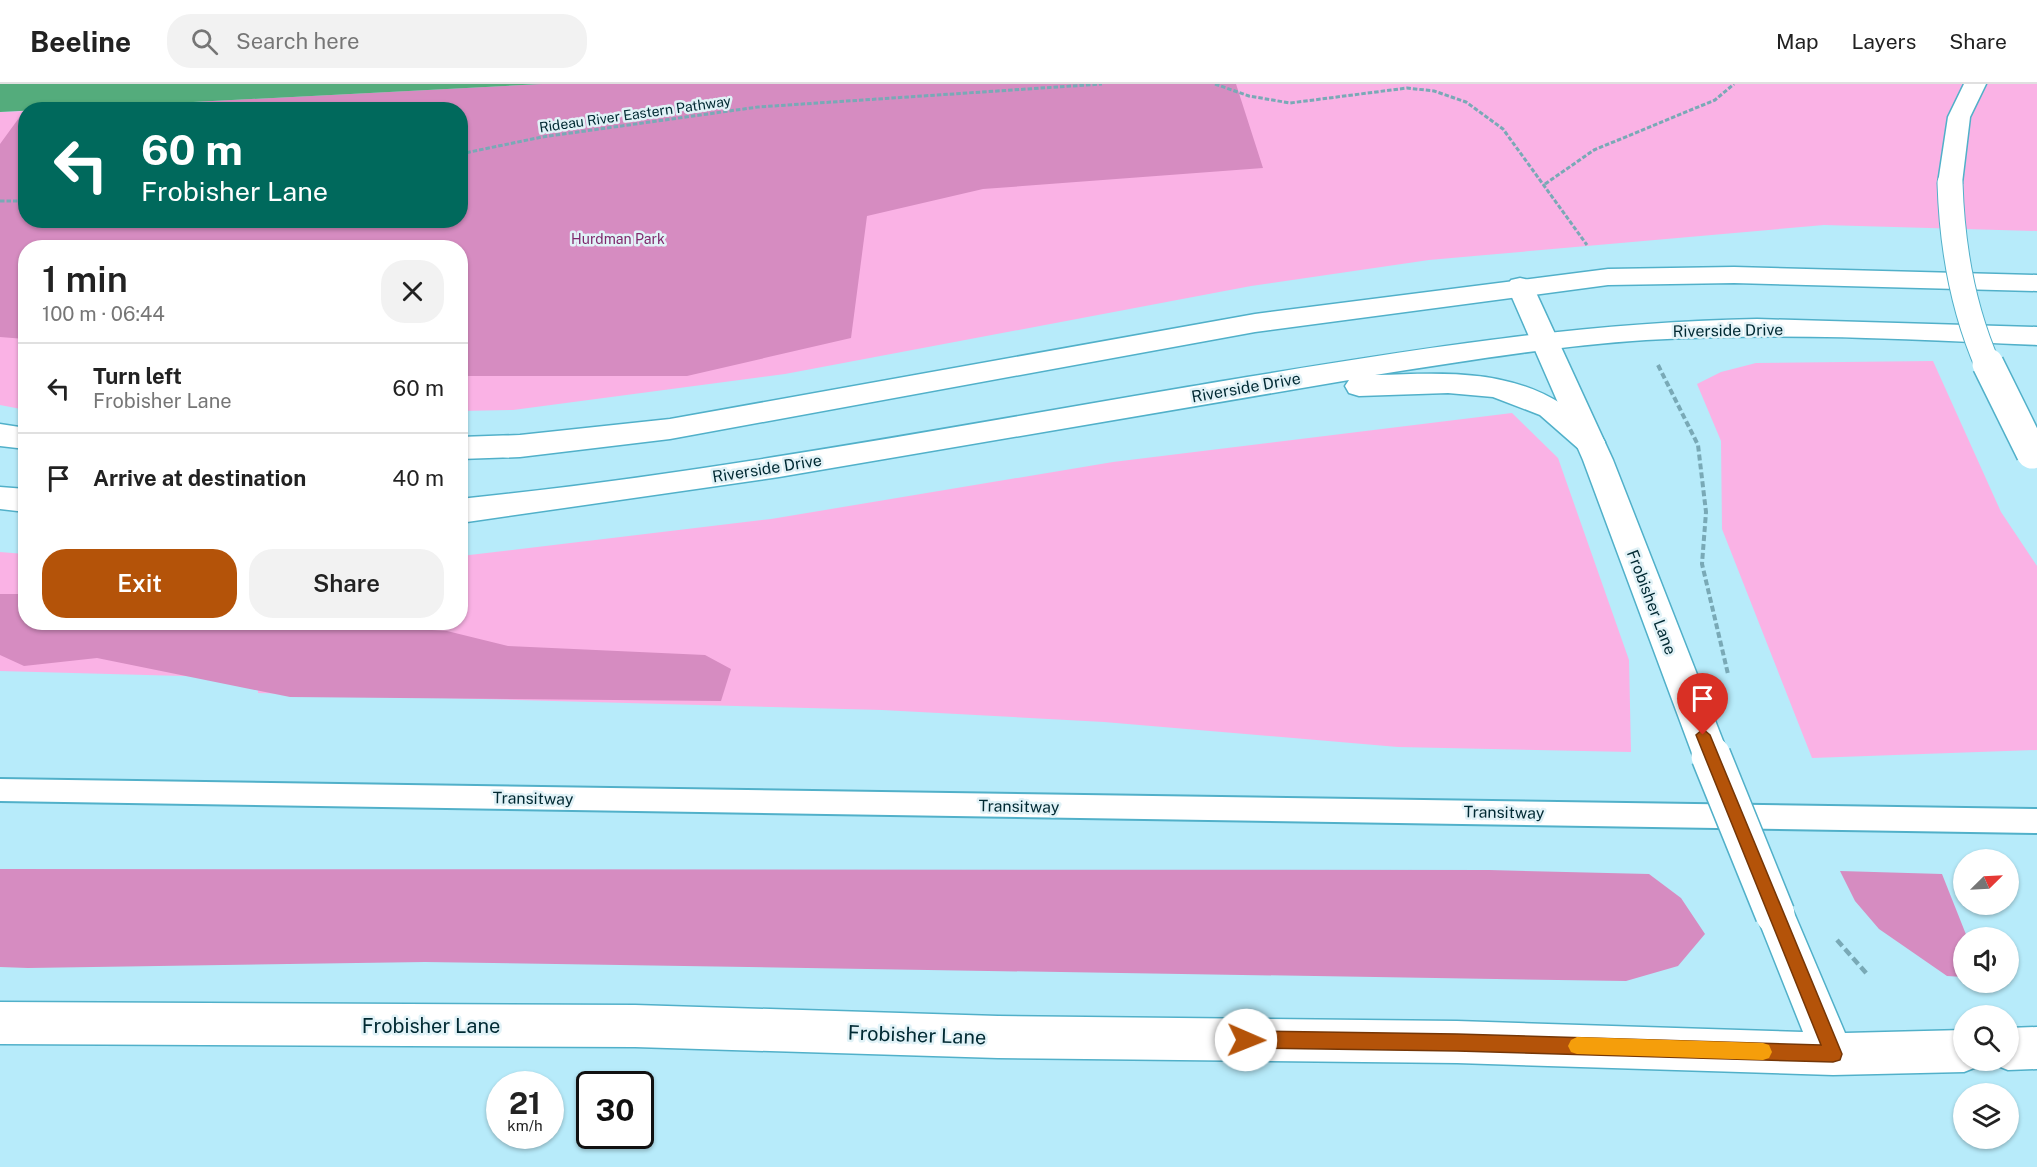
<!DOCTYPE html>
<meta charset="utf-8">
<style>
:root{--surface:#fff;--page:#f2f2f2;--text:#222;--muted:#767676;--line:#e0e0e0;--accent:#b45309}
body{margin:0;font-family:"Public Sans",sans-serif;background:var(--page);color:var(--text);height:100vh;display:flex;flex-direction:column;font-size:22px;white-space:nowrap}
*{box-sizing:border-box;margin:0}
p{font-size:20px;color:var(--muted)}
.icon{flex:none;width:33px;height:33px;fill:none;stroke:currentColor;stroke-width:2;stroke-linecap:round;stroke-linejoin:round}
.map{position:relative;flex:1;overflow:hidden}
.panel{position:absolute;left:18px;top:156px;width:450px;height:390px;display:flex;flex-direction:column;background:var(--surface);border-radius:24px;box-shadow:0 2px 4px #0004}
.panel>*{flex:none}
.top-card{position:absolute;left:18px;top:18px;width:450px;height:126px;border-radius:24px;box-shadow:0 2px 4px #0004;background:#00695c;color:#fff;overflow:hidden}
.needle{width:39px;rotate:66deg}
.fabs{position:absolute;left:1953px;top:765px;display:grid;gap:12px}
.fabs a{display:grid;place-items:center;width:66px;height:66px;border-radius:50%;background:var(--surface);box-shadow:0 2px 4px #0004;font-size:30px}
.speed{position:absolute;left:486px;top:987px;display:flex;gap:12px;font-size:30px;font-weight:700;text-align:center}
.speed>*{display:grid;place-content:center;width:78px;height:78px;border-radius:50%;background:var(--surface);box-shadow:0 2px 4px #0004;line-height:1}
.speed small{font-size:15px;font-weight:400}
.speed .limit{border:3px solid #111;border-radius:9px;background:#fff;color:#111}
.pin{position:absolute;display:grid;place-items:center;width:51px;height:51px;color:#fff;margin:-62px -26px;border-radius:50% 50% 50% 0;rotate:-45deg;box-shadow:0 0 6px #0007}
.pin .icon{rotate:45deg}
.me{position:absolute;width:66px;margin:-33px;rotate:91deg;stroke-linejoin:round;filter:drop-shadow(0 0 4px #0008)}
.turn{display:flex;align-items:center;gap:21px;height:126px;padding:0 24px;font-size:27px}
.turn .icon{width:78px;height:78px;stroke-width:2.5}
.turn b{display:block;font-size:42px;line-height:51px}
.round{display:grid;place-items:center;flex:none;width:63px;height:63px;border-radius:24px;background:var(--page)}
.overview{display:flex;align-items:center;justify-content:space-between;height:102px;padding:0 24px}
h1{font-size:36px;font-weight:600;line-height:45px}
.cta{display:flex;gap:12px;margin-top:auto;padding:12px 24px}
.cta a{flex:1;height:69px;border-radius:24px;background:var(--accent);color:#fff;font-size:24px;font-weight:600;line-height:69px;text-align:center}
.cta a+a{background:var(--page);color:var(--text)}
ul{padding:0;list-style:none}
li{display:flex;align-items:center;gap:18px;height:90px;padding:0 24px;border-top:2px solid var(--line)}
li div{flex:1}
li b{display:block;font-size:22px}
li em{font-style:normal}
header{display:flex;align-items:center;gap:36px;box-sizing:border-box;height:84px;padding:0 30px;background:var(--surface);border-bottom:2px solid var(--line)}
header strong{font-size:28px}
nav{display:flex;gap:33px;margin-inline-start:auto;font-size:21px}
.search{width:420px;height:54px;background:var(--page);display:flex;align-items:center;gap:15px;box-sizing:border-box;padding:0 21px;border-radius:24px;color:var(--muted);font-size:22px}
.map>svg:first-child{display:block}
.green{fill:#fab2e5}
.forest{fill:#d68cc1}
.water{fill:#54ac7c}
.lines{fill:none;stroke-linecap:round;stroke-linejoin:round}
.service-casing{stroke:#51b0c9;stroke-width:4}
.minor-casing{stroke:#51b0c9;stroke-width:3}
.tertiary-casing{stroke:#51b0c9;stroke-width:3}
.primary-casing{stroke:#51b0c9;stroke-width:3}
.path-far2{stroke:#79a9b6;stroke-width:3;stroke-dasharray:4.5 2;stroke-linecap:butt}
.path-far1{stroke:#79a9b6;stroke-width:4;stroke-dasharray:6 3;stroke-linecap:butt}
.path{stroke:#79a9b6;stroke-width:4.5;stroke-dasharray:8 4;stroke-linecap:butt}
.service{fill:#fff;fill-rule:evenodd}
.minor{fill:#fff;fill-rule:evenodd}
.tertiary{fill:#fff;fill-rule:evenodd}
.primary{fill:#fff;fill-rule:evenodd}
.minor-bridge-casing{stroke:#51b0c9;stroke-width:42;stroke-linecap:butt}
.tertiary-bridge-far1-casing{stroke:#51b0c9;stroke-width:27;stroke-linecap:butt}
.tertiary-bridge-casing{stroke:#51b0c9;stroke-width:34;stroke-linecap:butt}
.minor-bridge{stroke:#fff;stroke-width:39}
.tertiary-bridge-far1{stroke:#fff;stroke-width:25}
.tertiary-bridge{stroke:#fff;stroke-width:31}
.route{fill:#b45309;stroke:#753606;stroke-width:1.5}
.slow{fill:#f59e0b}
.labels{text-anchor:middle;stroke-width:5;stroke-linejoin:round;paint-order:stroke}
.far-street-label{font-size:14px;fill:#002932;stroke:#e1f2f7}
.far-park-label{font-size:14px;fill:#7e286b;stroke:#e1f2f7}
.street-label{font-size:16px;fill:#002932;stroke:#e1f2f7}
.near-street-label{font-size:20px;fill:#002932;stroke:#e1f2f7}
</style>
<header>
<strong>Beeline</strong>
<div class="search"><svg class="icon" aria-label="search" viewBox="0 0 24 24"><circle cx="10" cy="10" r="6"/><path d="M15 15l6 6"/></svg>Search here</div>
<nav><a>Map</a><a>Layers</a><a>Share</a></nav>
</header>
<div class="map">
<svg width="2037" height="1083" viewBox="0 0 2037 1083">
<rect width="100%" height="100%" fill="#b7ebfa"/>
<!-- green -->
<path class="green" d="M 542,0 L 2037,0 L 2037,147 L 1824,141 L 1429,176 L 1251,202 L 785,290 L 513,326 L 461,327 L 460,164 L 26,164 L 26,326 L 0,321 L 0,28 L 25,27 L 26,136 L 460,136 L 460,26 L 58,25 Z
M 1933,277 L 2001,428 L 2037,482 L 2037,666 L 1812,674 L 1722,445 L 1721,357 L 1697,300 L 1721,288 L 1756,279 Z
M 1512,329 L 1558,374 L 1629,576 L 1631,668 L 1398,663 L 1104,638 L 882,626 L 258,609 L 258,594 L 0,587 L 0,468 L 25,470 L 26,538 L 460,538 L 461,472 L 771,435 L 1113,378 Z"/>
<!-- forest -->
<path class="forest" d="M 542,0 L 1236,0 L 1263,84 L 983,105 L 867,132 L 851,254 L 687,292 L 461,292 L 460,164 L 26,164 L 25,255 L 0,253 L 0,60 L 24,27 L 26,136 L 460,136 L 460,26 L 58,25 Z
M 0,510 L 25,510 L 26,538 L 327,539 L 447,547 L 508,562 L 705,571 L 731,585 L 721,617 L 290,613 L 97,574 L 24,582 L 0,571 Z
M 0,785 L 1489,786 L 1649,790 L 1681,814 L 1705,850 L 1678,882 L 1626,897 L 425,878 L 28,884 L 0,883 Z
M 1840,787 L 1942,790 L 1967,853 L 1964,854 L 1963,893 L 1947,892 L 1879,845 L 1855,817 Z"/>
<!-- water -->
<path class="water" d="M 0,0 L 542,0 L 0,28 Z"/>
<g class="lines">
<defs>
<path id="service" d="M 0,695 L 2037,725 L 2037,749 L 0,717 Z"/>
<path id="minor" d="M 1520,194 L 1529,196 L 1533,202 L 1613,376 L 1729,672 L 1724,683 L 1711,688 L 1698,683 L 1693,672 L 1583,376 L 1507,202 L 1511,196 Z
M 1775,811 L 1789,817 L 1845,949 L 1964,946 L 1964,976 L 1981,976 L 1979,982 L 1964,988 L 1833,991 L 1457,979 L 998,974 L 635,963 L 0,960 L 0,918 L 635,921 L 998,932 L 1457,937 L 1803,948 L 1756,830 L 1761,817 Z
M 2037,943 L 2037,985 L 2008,986 L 1993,980 L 1992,976 L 2008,976 L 2008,944 Z"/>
<path id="tertiary" d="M 1964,0 L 1986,0 L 1970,33 L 1962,99 L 1958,104 L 1950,106 L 1942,104 L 1938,99 L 1948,33 Z"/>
<path id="primary" d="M 1734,183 L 2037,191 L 2037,207 L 1734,199 L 1608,201 L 1255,248 L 670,355 L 520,373 L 460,375 L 460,353 L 520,351 L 670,335 L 1255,230 L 1608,185 Z
M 1757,235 L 2037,243 L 2037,261 C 1907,255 1776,248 1646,256 C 1555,262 1465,277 1375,291 C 1464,288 1532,284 1600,350 L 1605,358 L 1600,366 L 1590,369 L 1580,366 L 1540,331 L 1493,313 L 1448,309 L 1359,312 L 1349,309 L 1345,302 L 1349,296 L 779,393 L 460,439 L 460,415 C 724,388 986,336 1247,293 C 1417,265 1585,238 1757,235 Z
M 0,340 L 26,344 L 26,365 L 0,362 Z
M 0,403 L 26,405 L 26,428 L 0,425 Z"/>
</defs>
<!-- service casing -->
<use href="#service" class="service-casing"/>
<!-- minor casing -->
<use href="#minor" class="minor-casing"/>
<!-- tertiary casing -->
<use href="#tertiary" class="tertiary-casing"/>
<!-- primary casing -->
<use href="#primary" class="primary-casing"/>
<!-- path-far2 -->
<path class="path-far2" d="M 1215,0 L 1249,12 L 1290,19 L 1407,4 L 1434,7 L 1466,18 L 1503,45 L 1587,161
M 460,70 L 542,53 L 758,23 L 1102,0
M 1545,100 L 1594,66 L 1715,16 L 1734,0
M 0,117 L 26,117"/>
<!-- path-far1 -->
<path class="path-far1" d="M 1658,281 L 1698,361 L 1706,428 L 1702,480 L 1728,590"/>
<!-- path -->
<path class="path" d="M 1837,856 L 1867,890"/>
<!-- service -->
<use href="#service" class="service"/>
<!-- minor -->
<use href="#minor" class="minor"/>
<!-- tertiary -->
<use href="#tertiary" class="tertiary"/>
<!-- primary -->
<use href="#primary" class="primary"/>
<defs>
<path id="minor-bridge" d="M 1711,672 L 1775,830"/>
<path id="tertiary-bridge-far1" d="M 1950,99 C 1952,163 1962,223 1988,282"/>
<path id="tertiary-bridge" d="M 1988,280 L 2032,369"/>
</defs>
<!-- minor-bridge casing -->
<use href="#minor-bridge" class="minor-bridge-casing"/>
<!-- tertiary-bridge-far1 casing -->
<use href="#tertiary-bridge-far1" class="tertiary-bridge-far1-casing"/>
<!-- tertiary-bridge casing -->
<use href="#tertiary-bridge" class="tertiary-bridge-casing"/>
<!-- minor-bridge -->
<use href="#minor-bridge" class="minor-bridge"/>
<!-- tertiary-bridge-far1 -->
<use href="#tertiary-bridge-far1" class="tertiary-bridge-far1"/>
<!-- tertiary-bridge -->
<use href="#tertiary-bridge" class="tertiary-bridge"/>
</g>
<!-- route -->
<path class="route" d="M 1703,645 L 1710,651 L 1842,970 L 1840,976 L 1833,978 L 1457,967 L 1246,964 L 1240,962 L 1238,956 L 1240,950 L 1246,947 L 1457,950 L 1821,961 L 1696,651 Z"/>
<!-- slow -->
<path class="slow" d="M 1577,953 L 1763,959 L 1769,961 L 1772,968 L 1769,974 L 1763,976 L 1577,970 L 1571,968 L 1568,962 L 1571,956 Z"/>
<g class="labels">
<!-- far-street labels -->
<g class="far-street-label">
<text transform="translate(635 30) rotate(-8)" y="5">Rideau River Eastern Pathway</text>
</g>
<!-- far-park labels -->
<g class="far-park-label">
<text x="618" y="160">Hurdman Park</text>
</g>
<!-- street labels -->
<g class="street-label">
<text transform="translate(1728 246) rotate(-1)" y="6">Riverside Drive</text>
<text transform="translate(1246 303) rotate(-10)" y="6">Riverside Drive</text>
<text transform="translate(767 384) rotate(-9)" y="6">Riverside Drive</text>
<text transform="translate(1652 518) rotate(69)" y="6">Frobisher Lane</text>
<text transform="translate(533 714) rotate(1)" y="6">Transitway</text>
<text transform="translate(1019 722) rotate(1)" y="6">Transitway</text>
<text transform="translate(1504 728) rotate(1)" y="6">Transitway</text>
</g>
<!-- near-street labels -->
<g class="near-street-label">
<text x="431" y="949">Frobisher Lane</text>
<text transform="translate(917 951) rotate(2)" y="7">Frobisher Lane</text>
</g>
</g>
</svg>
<div class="fabs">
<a><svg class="needle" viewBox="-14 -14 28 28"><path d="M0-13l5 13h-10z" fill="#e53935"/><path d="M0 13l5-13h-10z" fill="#767676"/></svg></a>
<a><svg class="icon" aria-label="sound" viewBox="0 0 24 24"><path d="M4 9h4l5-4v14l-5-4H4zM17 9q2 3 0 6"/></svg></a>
<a><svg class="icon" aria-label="search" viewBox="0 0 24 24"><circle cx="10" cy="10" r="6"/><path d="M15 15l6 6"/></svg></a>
<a><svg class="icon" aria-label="layers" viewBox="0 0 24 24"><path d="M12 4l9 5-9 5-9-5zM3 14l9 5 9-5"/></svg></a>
</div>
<div class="speed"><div>21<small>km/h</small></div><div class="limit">30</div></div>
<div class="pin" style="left:1703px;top:651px;background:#d93025"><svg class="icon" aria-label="arrive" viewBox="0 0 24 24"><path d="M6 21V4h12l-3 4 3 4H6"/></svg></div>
<svg class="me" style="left:1246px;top:956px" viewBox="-20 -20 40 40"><circle r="19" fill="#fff"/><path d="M0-13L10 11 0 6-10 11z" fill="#b45309"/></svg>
<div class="top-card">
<div class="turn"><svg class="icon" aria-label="left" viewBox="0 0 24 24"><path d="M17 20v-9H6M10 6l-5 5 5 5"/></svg><div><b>60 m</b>Frobisher Lane</div></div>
</div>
<section class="panel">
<div class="overview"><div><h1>1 min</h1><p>100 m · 06:44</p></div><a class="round"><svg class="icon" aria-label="close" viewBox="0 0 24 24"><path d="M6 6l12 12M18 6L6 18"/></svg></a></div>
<ul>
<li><svg class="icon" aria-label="left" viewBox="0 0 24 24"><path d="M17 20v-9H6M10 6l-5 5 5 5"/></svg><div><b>Turn left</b><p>Frobisher Lane</p></div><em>60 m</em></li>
<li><svg class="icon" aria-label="arrive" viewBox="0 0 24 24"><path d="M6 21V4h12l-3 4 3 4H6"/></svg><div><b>Arrive at destination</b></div><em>40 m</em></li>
</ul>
<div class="cta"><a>Exit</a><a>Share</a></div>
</section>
</div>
